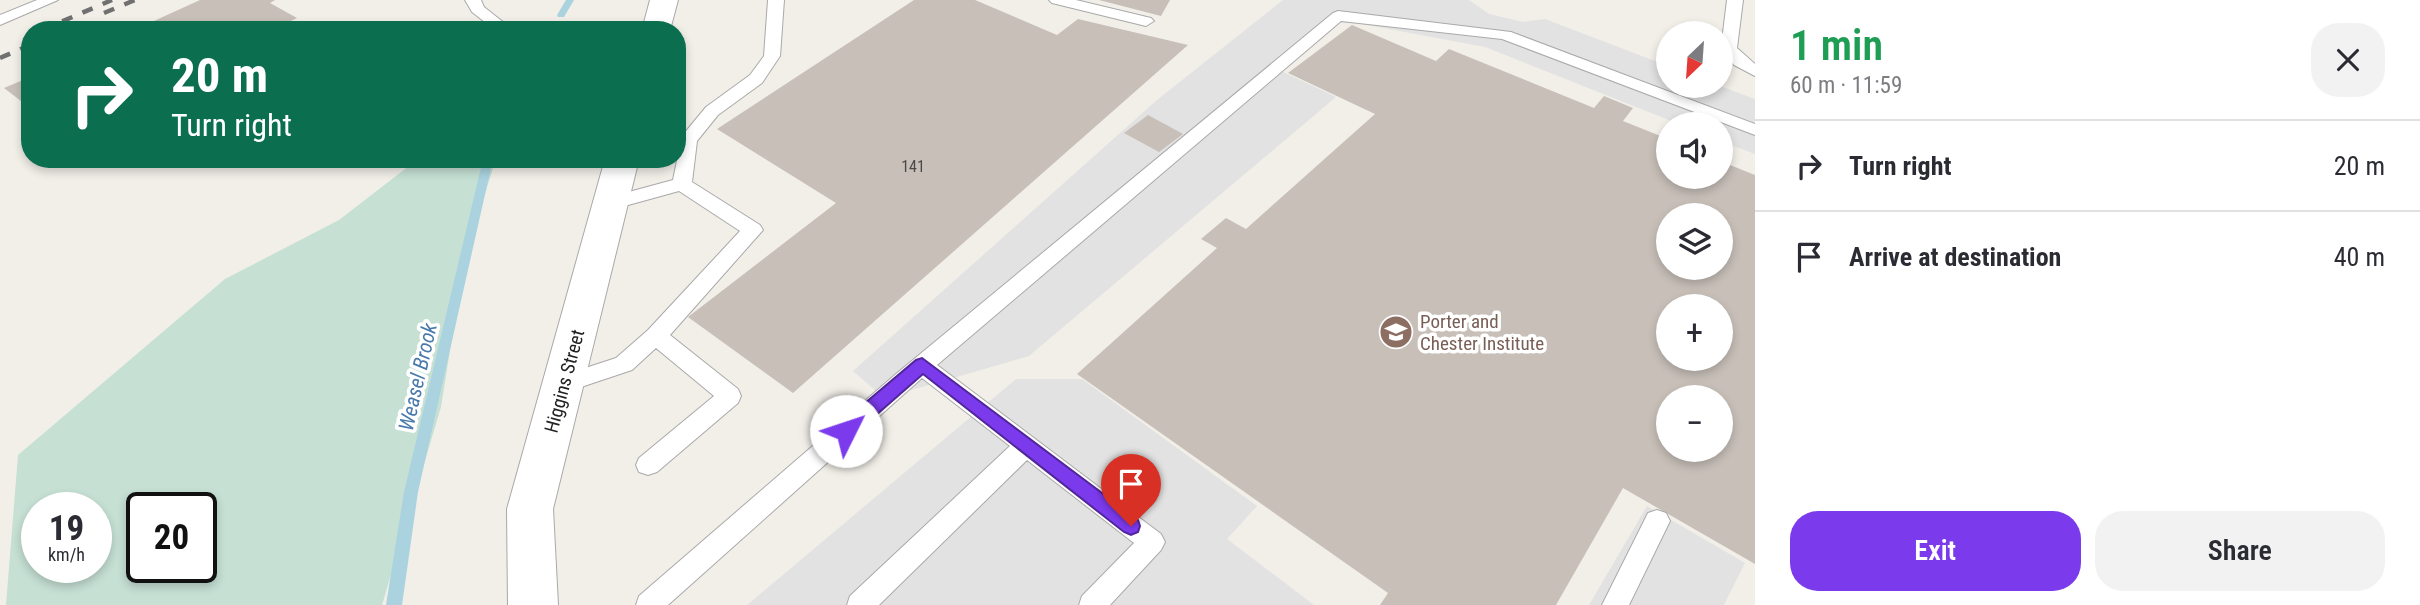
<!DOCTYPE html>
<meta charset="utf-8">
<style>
:root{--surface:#fff;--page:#f2f2f3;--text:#2b2b33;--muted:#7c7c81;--line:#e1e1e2;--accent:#7c3aed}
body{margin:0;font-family:"Roboto Condensed",sans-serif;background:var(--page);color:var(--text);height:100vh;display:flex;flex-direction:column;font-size:26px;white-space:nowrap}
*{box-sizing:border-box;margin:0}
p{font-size:23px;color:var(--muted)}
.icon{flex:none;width:38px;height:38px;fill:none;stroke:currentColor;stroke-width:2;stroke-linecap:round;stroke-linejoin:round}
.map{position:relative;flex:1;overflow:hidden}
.panel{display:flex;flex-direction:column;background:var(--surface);width:665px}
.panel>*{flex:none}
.hud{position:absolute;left:21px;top:21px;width:665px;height:147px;border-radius:28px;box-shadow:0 4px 10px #0003;background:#0b6e4f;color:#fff;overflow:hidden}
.needle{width:46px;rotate:205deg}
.tools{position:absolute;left:1656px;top:21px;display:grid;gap:14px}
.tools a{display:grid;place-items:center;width:77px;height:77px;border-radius:50%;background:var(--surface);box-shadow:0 4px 10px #0003;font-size:35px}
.speed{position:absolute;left:21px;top:492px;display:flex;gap:14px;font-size:35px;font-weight:700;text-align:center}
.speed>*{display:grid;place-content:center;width:91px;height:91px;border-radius:50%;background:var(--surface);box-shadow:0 4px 10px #0003;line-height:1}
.speed small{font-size:18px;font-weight:400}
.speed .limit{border:4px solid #111;border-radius:10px;background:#fff;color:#111}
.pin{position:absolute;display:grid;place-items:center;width:60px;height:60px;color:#fff;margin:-72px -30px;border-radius:50% 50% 50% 0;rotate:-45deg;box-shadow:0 0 7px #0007}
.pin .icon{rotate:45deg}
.me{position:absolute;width:77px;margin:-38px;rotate:49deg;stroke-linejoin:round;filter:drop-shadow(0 0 5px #0008)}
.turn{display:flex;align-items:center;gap:24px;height:147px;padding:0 35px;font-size:32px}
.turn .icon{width:91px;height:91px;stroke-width:2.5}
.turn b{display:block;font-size:49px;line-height:60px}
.round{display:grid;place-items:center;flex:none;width:74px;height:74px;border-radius:28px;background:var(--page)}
.headline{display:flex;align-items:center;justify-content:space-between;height:119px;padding:0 35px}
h1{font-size:42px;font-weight:600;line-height:52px;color:#1e9e55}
.primary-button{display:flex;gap:14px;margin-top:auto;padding:14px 35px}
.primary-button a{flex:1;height:80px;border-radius:28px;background:var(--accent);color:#fff;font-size:28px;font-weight:600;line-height:80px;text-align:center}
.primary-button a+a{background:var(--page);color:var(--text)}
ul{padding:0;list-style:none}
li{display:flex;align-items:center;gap:21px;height:91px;padding:0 35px;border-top:2px solid var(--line)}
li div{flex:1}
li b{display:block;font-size:26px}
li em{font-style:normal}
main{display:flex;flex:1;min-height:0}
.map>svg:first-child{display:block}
.wetland{fill:#c6e0d4;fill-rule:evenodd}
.parking{fill:#e2e2e2}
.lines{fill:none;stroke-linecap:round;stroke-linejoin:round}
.stream{fill:#aad3df;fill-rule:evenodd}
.building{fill:#c7bfb8;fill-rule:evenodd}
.service-casing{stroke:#a9a9a9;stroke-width:2}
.minor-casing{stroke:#a9a9a9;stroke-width:2}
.service{fill:#fff;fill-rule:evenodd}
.minor{fill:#fff;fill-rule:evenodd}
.rail{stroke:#707070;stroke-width:4.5;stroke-dasharray:11 11;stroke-linecap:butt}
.route{fill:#7c3aed;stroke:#51269a;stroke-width:2}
.labels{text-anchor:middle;stroke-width:7;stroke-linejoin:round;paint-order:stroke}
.number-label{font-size:16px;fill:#4b4948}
.education-label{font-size:19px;fill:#785e54;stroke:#fff;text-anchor:start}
.street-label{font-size:19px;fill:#222;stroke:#fff}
.water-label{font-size:21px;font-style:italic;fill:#4a7aab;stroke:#fff}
</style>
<main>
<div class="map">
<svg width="1755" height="605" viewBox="0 0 1755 605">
<rect width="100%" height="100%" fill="#f2efe9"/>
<!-- wetland -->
<path class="wetland" d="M 418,159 L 496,159 L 465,256 L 441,407 L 382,605 L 6,605 L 18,455 L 225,279 L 339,220 ZM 37,508 L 96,508 L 96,567 L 37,567 ZM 142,508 L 201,508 L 201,567 L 142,567 Z"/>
<!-- parking -->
<path class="parking" d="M 1283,0 L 1469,0 L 1489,14 L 1523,22 L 1545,19 L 1668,66 L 1668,86 L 1720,86 L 1755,99 L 1755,154 L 1720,141 L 1720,124 L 1679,124 L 1485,47 L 1357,23 L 1337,22 L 1281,71 L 1336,97 L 1029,356 L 884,398 L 853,371 L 1157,100 Z
M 1016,379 L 1082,379 L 1257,506 L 1227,539 L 1314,605 L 747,605 Z
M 1647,506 L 1745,563 L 1724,605 L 1589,605 Z"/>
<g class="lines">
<!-- stream -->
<path class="stream" d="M 566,0 L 574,0 L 564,17 L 558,17 L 557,15 Z
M 483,159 L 493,159 L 418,492 L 402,605 L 386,605 L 404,492 Z"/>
</g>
<!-- building -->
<path class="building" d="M 200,0 L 275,0 L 270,3 L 297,18 L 273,30 L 134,30 Z
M 914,0 L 975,0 L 1057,35 L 1078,19 L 1188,45 L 793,393 L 688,317 L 836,203 L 717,129 Z
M 1099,0 L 1170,0 L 1161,16 Z
M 1352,25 L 1436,61 L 1449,49 L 1594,108 L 1604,96 L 1633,108 L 1623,121 L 1668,139 L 1668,177 L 1720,177 L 1720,161 L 1755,175 L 1755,564 L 1623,488 L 1556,605 L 1380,605 L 1388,593 L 1077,374 L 1217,248 L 1201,239 L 1226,218 L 1246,229 L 1375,114 L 1288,73 ZM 1668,215 L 1720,215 L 1720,268 L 1668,268 ZM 1668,306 L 1720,306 L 1720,359 L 1668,359 ZM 1668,397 L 1720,397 L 1720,450 L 1668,450 Z
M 30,77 L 30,108 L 4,88 Z
M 1148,115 L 1183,134 L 1159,152 L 1124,133 Z"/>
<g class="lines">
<defs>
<path id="service" d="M 37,0 L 58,0 L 0,25 L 0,15 Z
M 465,0 L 481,0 L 484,7 L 513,30 L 495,30 L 472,12 Z
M 768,0 L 784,0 L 780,56 L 762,83 L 718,115 L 697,141 L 692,182 L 760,225 L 763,230 L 670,335 L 738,389 L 741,396 L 738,403 L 657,472 L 648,475 L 639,472 L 636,465 L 639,458 L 714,396 L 656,348 L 632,370 L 563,393 L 555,390 L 552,384 L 555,378 L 616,358 L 648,330 L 740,231 L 679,191 L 610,210 L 603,209 L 600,204 L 603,199 L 673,180 L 682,136 L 706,107 L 750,75 L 764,56 Z
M 1049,0 L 1076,0 L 1151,18 L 1154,21 L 1146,26 L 1052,3 Z
M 1727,0 L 1743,0 L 1737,48 L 1755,64 L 1755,76 L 1734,65 L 1721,49 Z
M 1338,11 L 1511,32 L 1755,124 L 1755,135 L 1502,39 L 1341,21 L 937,365 L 1161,534 L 1165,542 L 1161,550 L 1110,605 L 1079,605 L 1082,596 L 1134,543 L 1027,460 L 879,605 L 847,605 L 850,596 L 1010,446 L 922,378 L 668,605 L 636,605 L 639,596 L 896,374 L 1333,13 Z
M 1657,510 L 1666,513 L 1670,521 L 1629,605 L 1602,605 L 1648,513 Z"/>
<path id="minor" d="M 650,0 L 678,0 L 670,30 L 642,30 Z
M 605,159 L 639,159 L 553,509 L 558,605 L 508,605 L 507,509 Z"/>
</defs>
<!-- service casing -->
<use href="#service" class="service-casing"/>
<!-- minor casing -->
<use href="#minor" class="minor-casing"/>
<!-- service -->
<use href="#service" class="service"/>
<!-- minor -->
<use href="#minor" class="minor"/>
<!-- rail -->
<path class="rail" d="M 104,13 L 135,0
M 42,30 L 112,0
M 0,58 L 30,45"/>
</g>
<!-- route -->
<path class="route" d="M 922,358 L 1138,520 L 1140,526 L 1138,532 L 1131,535 L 1124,532 L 923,374 L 852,436 L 846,438 L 839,436 L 837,431 L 839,425 L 916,360 Z"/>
<!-- icons -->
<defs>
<symbol id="university-disc" viewBox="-11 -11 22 22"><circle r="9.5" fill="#8d6e63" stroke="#fff"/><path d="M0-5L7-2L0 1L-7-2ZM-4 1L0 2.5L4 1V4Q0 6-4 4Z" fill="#fff"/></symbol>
</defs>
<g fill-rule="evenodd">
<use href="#university-disc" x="1377" y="313" width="38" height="38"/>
</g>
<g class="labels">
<!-- number labels -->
<g class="number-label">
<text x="913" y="172">141</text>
</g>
<!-- education labels -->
<g class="education-label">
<text x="1420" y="328">Porter and<tspan x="1420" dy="22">Chester Institute</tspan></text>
</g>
<!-- street labels -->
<g class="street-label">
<text transform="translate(564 381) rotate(-75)" y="7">Higgins Street</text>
</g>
<!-- water labels -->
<g class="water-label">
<text transform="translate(418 377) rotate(-77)" y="7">Weasel Brook</text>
</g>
</g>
</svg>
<div class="tools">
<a><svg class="needle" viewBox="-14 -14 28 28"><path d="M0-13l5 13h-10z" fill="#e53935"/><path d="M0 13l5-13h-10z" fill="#7c7c81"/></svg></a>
<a><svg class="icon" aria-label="sound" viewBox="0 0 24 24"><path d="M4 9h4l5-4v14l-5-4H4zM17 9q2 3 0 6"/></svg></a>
<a><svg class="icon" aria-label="layers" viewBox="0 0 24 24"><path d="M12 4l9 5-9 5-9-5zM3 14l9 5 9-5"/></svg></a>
<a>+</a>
<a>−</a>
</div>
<div class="speed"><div>19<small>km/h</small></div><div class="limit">20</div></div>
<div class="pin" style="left:1131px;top:526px;background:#d93025"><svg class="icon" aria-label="arrive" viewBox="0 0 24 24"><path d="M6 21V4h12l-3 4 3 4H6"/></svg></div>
<svg class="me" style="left:846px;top:431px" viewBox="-20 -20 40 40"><circle r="19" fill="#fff"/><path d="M0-13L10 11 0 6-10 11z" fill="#7c3aed"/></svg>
<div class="hud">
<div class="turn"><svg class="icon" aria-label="right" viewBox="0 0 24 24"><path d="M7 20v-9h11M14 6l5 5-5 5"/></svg><div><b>20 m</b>Turn right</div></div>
</div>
</div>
<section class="panel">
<div class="headline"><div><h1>1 min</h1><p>60 m · 11:59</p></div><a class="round"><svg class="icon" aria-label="close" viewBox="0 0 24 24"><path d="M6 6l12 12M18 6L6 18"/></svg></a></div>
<ul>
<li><svg class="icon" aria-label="right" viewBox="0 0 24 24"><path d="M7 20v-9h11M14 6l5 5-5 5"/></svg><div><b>Turn right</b></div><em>20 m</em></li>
<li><svg class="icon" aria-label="arrive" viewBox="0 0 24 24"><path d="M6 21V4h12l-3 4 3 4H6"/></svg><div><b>Arrive at destination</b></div><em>40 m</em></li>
</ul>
<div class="primary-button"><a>Exit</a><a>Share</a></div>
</section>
</main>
